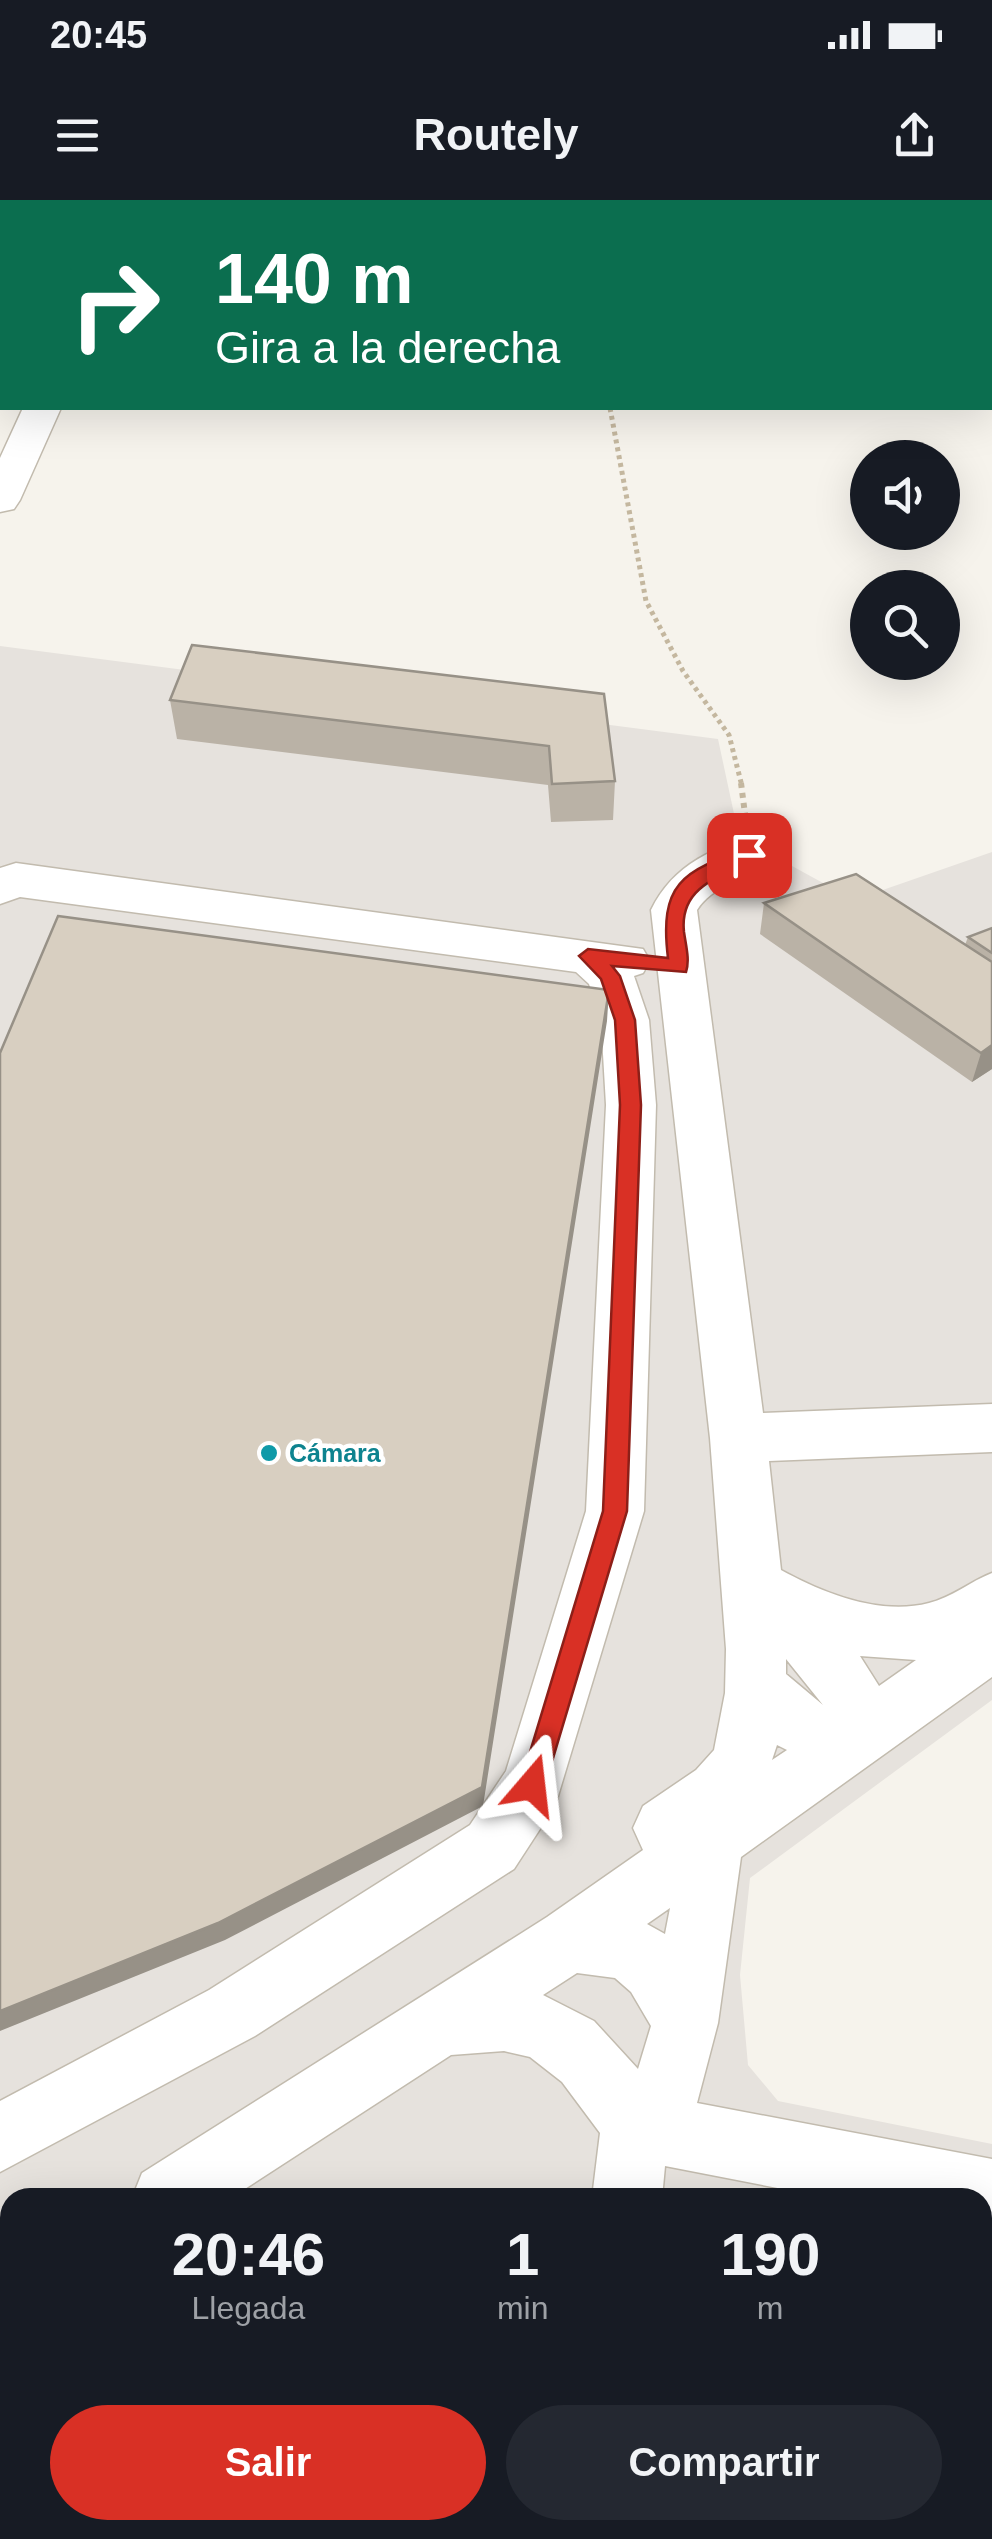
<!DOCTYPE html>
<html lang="es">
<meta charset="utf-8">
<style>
:root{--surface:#171b24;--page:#242831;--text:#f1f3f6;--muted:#9ea1a6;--accent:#d93025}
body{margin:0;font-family:Helvetica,sans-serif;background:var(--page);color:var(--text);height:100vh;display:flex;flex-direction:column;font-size:38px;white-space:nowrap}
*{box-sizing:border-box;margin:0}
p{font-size:32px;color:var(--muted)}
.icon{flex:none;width:55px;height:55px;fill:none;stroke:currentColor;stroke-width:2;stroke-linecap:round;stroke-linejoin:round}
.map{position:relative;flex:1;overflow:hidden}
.drawer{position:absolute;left:0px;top:1988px;width:992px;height:352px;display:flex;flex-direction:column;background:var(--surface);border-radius:30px 30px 0 0;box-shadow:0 10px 40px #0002}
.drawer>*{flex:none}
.hud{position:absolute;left:0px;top:0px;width:992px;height:210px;box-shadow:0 10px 40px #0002;background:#0b6e4f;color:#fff;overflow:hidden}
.tools{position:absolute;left:850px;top:240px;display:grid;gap:20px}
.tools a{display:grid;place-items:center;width:110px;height:110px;border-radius:50%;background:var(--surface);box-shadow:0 10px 40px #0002;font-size:50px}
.pin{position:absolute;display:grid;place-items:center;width:85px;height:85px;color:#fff;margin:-42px;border-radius:20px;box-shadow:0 5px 15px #0006}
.me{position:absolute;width:110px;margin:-55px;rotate:17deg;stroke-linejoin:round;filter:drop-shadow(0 0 8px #0008)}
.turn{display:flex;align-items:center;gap:35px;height:210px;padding:0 50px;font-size:45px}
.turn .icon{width:130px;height:130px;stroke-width:2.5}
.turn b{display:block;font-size:70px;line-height:85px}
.eta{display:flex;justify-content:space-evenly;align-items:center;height:170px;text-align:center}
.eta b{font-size:60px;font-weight:600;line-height:70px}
.primary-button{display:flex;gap:20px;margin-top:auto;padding:20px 50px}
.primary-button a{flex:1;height:115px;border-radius:60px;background:var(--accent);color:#fff;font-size:40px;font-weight:600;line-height:115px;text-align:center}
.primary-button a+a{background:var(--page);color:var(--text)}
.status{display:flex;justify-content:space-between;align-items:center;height:70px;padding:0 50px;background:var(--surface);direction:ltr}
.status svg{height:28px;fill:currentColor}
header{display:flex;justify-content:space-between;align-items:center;height:130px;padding:0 50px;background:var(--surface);font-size:45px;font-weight:600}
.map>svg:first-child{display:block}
.industrial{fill:#e6e2dd;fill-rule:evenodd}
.green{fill:#d2eab5}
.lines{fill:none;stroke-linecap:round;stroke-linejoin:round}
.minor-casing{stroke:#c2bbae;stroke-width:3}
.highway-casing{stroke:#e0a43c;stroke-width:3}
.path-far1{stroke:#c4b79f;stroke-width:5;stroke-dasharray:4 4;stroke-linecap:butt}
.path{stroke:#c4b79f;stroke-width:6;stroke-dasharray:5 5;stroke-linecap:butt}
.minor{fill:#fff;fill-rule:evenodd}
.highway{fill:#ffcf6e;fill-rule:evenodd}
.wall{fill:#bab2a6}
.shaded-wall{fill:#979187}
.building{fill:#d8cfc1;stroke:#979187;stroke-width:2.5}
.route{fill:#d93025;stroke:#8d1f18;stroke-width:2.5}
.culture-dot{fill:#0f9aa8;stroke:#fff;stroke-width:4}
.labels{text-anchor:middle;stroke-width:9;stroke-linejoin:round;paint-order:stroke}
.culture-label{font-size:25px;font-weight:bold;fill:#0d838f;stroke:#fff;text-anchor:start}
</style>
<div class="status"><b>20:45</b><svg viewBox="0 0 49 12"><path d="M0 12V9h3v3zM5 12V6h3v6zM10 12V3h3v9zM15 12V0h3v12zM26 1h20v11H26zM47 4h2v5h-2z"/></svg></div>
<header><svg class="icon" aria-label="menu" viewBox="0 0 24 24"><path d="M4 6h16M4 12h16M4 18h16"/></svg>Routely<svg class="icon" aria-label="share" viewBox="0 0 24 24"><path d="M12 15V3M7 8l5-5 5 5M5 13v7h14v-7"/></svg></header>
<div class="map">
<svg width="992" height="2339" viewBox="0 0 992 2339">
<rect width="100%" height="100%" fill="#f6f3ec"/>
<!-- industrial -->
<path class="industrial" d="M 0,446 L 718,539 L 739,637 L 854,700 L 992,652 L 992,1500 L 750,1678 L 740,1775 L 748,1865 L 778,1901 L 992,1944 L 992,2339 L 0,2339 ZM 10,1998 L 982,1998 L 982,2330 L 10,2330 Z"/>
<!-- green -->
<path class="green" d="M 983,2079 L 992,2081 L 992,2339 L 669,2339 L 670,2330 L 982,2330 Z"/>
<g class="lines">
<defs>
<path id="minor" d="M 23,208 L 61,208 L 20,300 L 14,309 L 0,312 L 0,258 Z
M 764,633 L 780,638 L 787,649 C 769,680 718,676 697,710 L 763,1213 L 992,1204 L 992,1252 L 769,1261 L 781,1370 C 823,1393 880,1416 929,1403 C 951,1398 971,1381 992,1373 L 992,1477 L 741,1657 L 718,1823 L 697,1903 L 992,1959 L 992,2029 L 982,2027 L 982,1998 L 829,1998 L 665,1966 L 662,1998 L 592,1998 L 600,1933 L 562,1882 L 530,1857 L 504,1851 L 451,1855 L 231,1998 L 132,1998 L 142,1973 L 547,1717 L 643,1650 L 633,1628 L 643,1606 L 696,1570 L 714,1550 L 725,1493 L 726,1449 L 710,1238 L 651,710 C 674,663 715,647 764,633 ZM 860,1456 L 916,1460 L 879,1486 ZM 786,1459 L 823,1505 L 786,1474 ZM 777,1545 L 787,1550 L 772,1560 ZM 670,1708 L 665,1734 L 647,1724 ZM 577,1773 L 615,1778 L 631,1792 L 651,1826 L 638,1869 L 594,1821 L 543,1795 Z
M 16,663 L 643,749 L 650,761 L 643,773 L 634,776 L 649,820 L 656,905 L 644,1311 L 555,1606 L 514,1669 L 255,1836 L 0,1972 L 0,1901 L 209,1790 L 470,1625 L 506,1571 L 586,1311 L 606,905 L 601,820 L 589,784 L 576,772 L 20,697 L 0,704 L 0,668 Z
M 10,2062 L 10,2138 L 0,2142 L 0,2066 Z
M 550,2330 L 626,2330 L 625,2339 L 549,2339 Z"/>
<path id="highway" d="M 2,81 L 2,107 L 0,108 L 0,82 Z"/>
</defs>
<!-- minor casing -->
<use href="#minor" class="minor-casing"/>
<!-- highway casing -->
<use href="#highway" class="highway-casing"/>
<!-- path-far1 -->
<path class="path-far1" d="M 610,208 L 646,401 L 683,471 L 729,535 L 742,586"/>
<!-- path -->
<path class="path" d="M 741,583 L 745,614"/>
<!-- minor -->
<use href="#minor" class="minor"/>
<!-- highway -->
<use href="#highway" class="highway"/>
</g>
<!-- wall -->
<path class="wall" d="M 604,494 L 615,581 L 613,620 L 551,622 L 548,585 L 177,539 L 170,500 Z
M 764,703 L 965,745 L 968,737 L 992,728 L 992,869 L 972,882 L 760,734 Z"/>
<!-- shaded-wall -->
<path class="shaded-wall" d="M 609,790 L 607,821 L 483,1606 L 225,1740 L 0,1831 L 0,1811 Z
M 992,845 L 992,869 L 972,882 L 981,853 Z"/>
<!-- building -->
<path class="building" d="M 192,445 L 604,494 L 615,581 L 552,584 L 549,546 L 170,500 Z
M 856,674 L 992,762 L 992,845 L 981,853 L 764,703 Z
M 58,716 L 609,790 L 482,1587 L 218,1723 L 0,1811 L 0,853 Z
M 992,728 L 992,753 L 968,737 Z"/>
<!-- route -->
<path class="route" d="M 749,649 L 756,651 L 756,660 C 721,676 679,686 684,732 C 686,746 690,760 686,772 L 612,766 L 620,776 L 635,820 L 641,905 L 627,1311 L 545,1585 L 542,1594 L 532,1597 L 523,1594 L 520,1585 L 603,1311 L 620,905 L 615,820 L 601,779 L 579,756 L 588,749 L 668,758 C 659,685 681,670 749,649 Z"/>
<!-- markers -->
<circle class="culture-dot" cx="269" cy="1253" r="10"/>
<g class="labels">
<!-- culture labels -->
<g class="culture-label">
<text x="289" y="1262">Cámara</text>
</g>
</g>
</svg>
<div class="tools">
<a><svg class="icon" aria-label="sound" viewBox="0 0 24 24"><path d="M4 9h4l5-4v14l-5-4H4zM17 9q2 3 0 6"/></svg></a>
<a><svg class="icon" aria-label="search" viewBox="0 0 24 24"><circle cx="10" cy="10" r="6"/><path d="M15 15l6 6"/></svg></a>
</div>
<div class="pin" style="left:749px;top:655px;background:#d93025"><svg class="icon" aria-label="arrive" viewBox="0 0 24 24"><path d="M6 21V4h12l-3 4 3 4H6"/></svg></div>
<svg class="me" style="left:532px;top:1585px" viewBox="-20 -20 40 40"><path d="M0-17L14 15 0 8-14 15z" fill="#d93025" stroke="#fff" stroke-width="4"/></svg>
<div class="hud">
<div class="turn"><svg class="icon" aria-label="right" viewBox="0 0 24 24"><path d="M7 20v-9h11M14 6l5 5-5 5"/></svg><div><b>140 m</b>Gira a la derecha</div></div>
</div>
<section class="drawer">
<div class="eta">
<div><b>20:46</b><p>Llegada</p></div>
<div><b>1</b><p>min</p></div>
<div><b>190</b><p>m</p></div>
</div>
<div class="primary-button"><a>Salir</a><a>Compartir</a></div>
</section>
</div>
